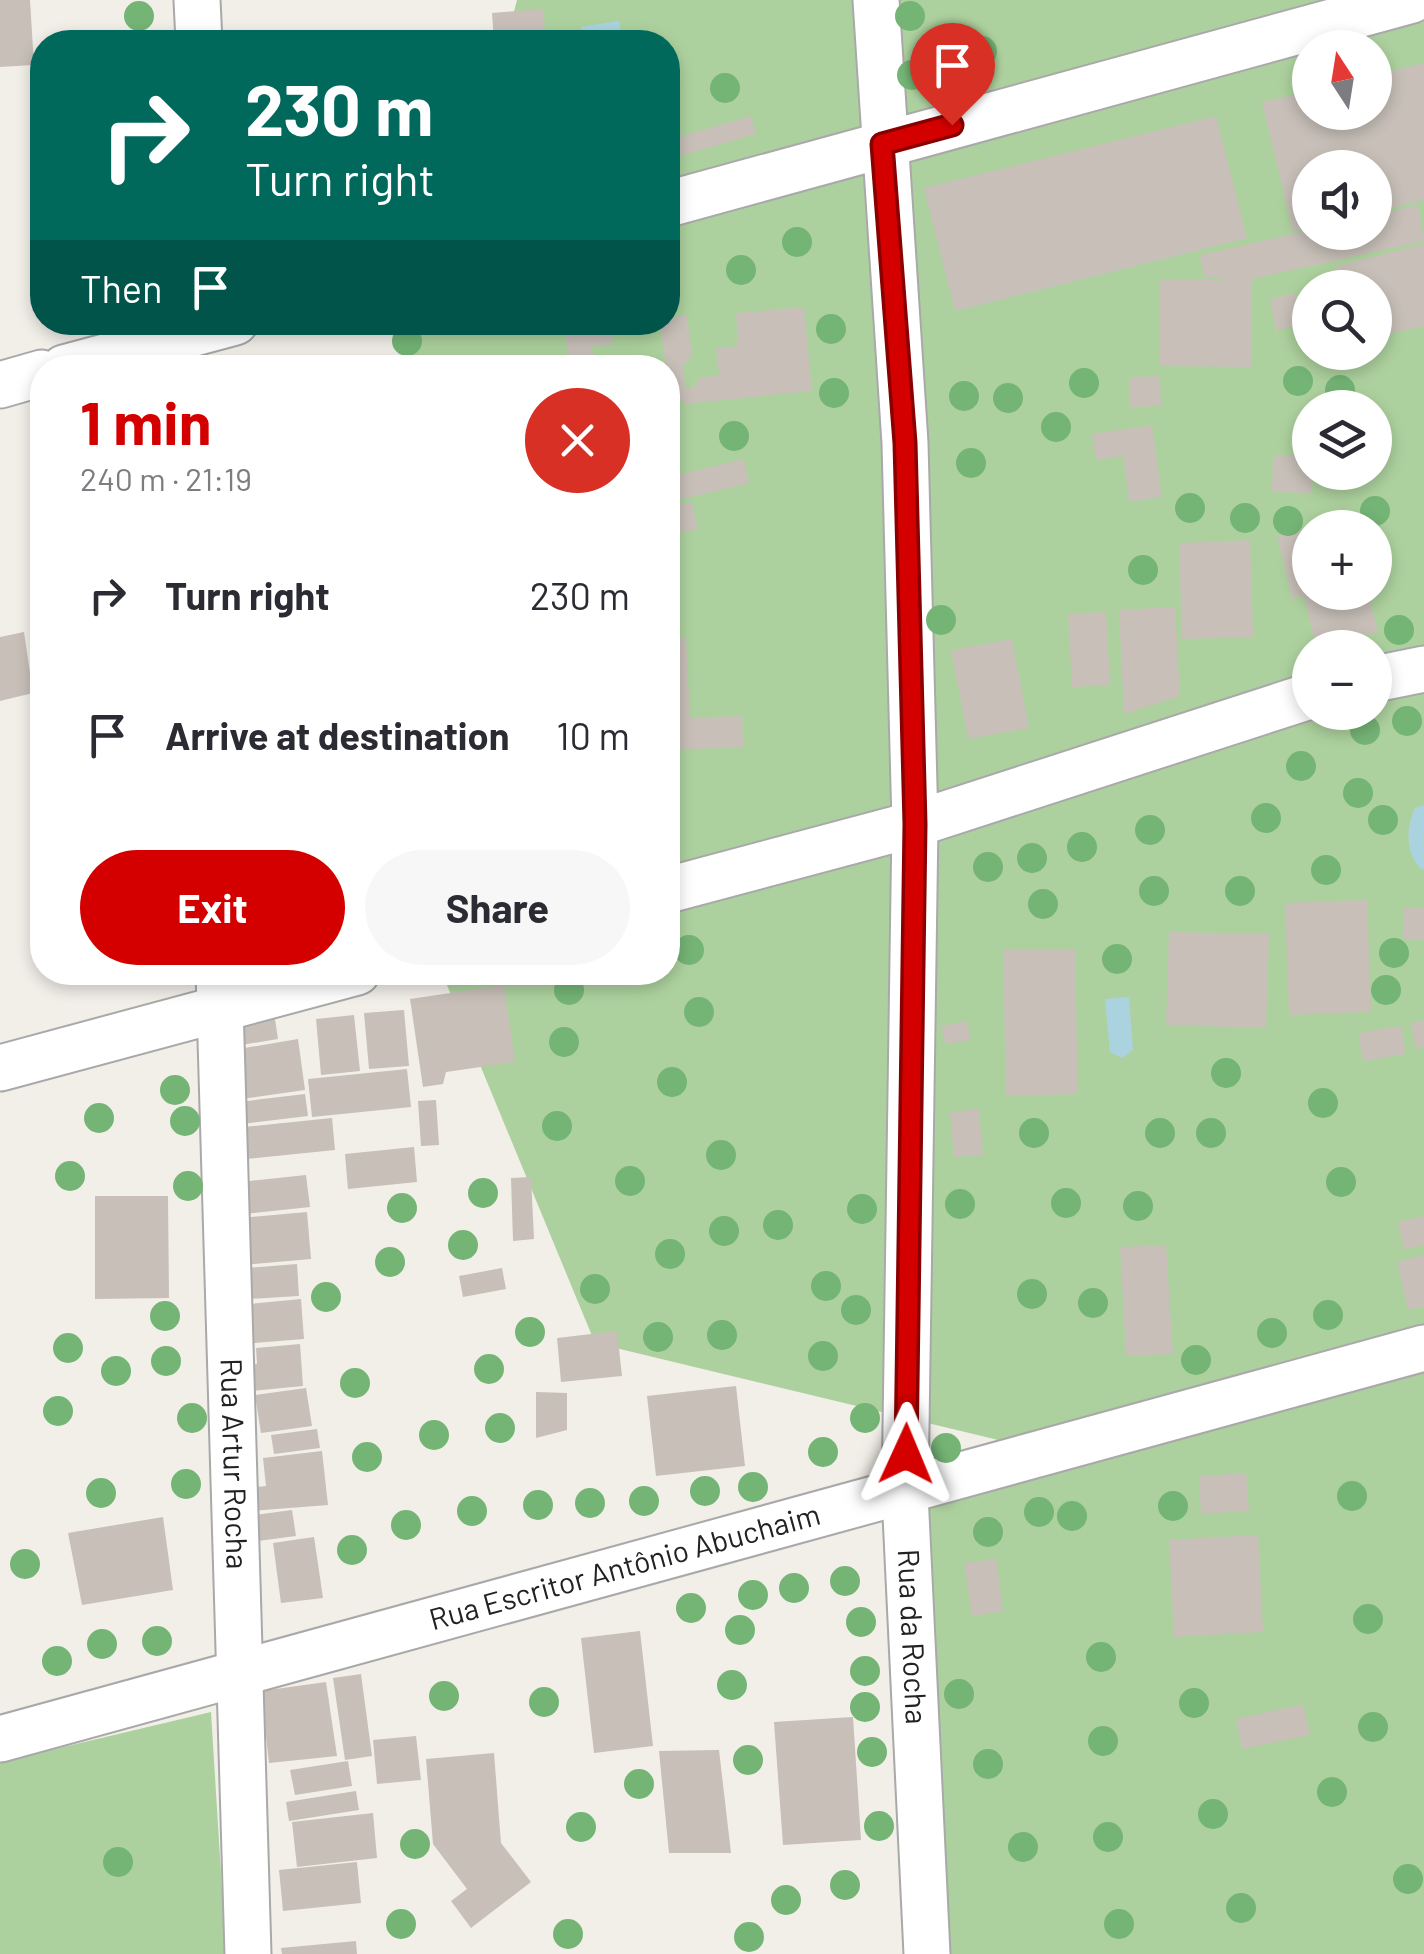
<!DOCTYPE html>
<meta charset="utf-8">
<style>
:root{--surface:#fff;--page:#f7f7f7;--text:#2b2b33;--muted:#7c7c81;--accent:#d40000}
body{margin:0;font-family:Barlow,sans-serif;background:var(--page);color:var(--text);height:100vh;display:flex;flex-direction:column;font-size:38px;white-space:nowrap}
*{box-sizing:border-box;margin:0}
p{font-size:32px;color:var(--muted)}
.icon{flex:none;width:55px;height:55px;fill:none;stroke:currentColor;stroke-width:2;stroke-linecap:round;stroke-linejoin:round}
.map{position:relative;flex:1;overflow:hidden}
.sheet{position:absolute;left:30px;top:355px;width:650px;height:630px;display:flex;flex-direction:column;background:var(--surface);border-radius:40px;box-shadow:0 5px 15px #0003}
.sheet>*{flex:none}
.hud{position:absolute;left:30px;top:30px;width:650px;height:305px;border-radius:40px;box-shadow:0 5px 15px #0003;background:#00695c;color:#fff;overflow:hidden}
.needle{width:65px;rotate:348deg}
.tools{position:absolute;left:1292px;top:30px;display:grid;gap:20px}
.tools a{display:grid;place-items:center;width:100px;height:100px;border-radius:50%;background:var(--surface);box-shadow:0 5px 15px #0003;font-size:50px}
.pin{position:absolute;display:grid;place-items:center;width:85px;height:85px;color:#fff;margin:-102px -42px;border-radius:50% 50% 50% 0;rotate:-45deg;box-shadow:0 0 10px #0007}
.pin .icon{rotate:45deg}
.me{position:absolute;width:110px;margin:-55px;rotate:1deg;stroke-linejoin:round;filter:drop-shadow(0 0 8px #0008)}
.turn{display:flex;align-items:center;gap:35px;height:210px;padding:0 50px;font-size:45px}
.turn .icon{width:130px;height:130px;stroke-width:2.5}
.turn b{display:block;font-size:70px;line-height:85px}
.then{display:flex;align-items:center;height:95px;padding:0 50px;background:#0003;gap:20px;font-size:38px}
.round{display:grid;place-items:center;flex:none;width:105px;height:105px;border-radius:52px;background:var(--page)}
.head{display:flex;align-items:center;justify-content:space-between;height:170px;padding:0 50px}
h1{font-size:60px;font-weight:700;line-height:75px;color:var(--accent)}
.action{display:flex;gap:20px;margin-top:auto;padding:20px 50px}
.action a{flex:1;height:115px;border-radius:60px;background:var(--accent);color:#fff;font-size:40px;font-weight:700;line-height:115px;text-align:center}
.action a+a{background:var(--page);color:var(--text)}
ul{padding:0;list-style:none}
li{display:flex;align-items:center;gap:30px;height:140px;padding:0 50px}
li div{flex:1}
li b{display:block;font-size:38px}
li em{font-style:normal}
.map>svg:first-child{display:block}
.forest{fill:#add19e;fill-rule:evenodd}
.water{fill:#aad3df}
.building{fill:#c7bfb8}
.lines{fill:none;stroke-linecap:round;stroke-linejoin:round}
.minor-casing{stroke:#a9a9a9;stroke-width:49}
.minor{stroke:#fff;stroke-width:45}
.tree{fill:#74b475}
.route-casing{stroke:#8a0000;stroke-width:25}
.route{stroke:#d40000;stroke-width:18}
.labels{text-anchor:middle;stroke-width:8;stroke-linejoin:round;paint-order:stroke}
.street-label{font-size:30px;fill:#222;stroke:#fff}
</style>
<div class="map">
<svg width="1424" height="1954" viewBox="0 0 1424 1954">
<rect width="100%" height="100%" fill="#f2efe9"/>
<!-- forest -->
<path class="forest" d="M 517,0 L 1424,0 L 1424,1954 L 951,1954 L 921,1501 L 1048,1452 L 595,1343 L 442,973 L 668,972 L 668,368 L 400,368 L 414,323 L 668,322 L 668,42 L 506,42 ZM 1310,48 L 1375,48 L 1375,112 L 1310,112 ZM 1310,168 L 1375,168 L 1375,232 L 1310,232 ZM 1310,288 L 1375,288 L 1375,352 L 1310,352 ZM 1310,408 L 1375,408 L 1375,472 L 1310,472 ZM 1310,528 L 1375,528 L 1375,592 L 1310,592 ZM 1310,648 L 1375,648 L 1375,712 L 1310,712 Z
M 211,1712 L 226,1954 L 0,1954 L 0,1762 Z"/>
<!-- water -->
<path class="water" d="M 619,21 L 622,41 L 584,42 L 581,27 Z
M 1424,805 L 1424,869 L 1421,869 C 1405,853 1406,827 1415,808 Z
M 1129,997 L 1133,1050 L 1122,1058 L 1110,1052 L 1105,999 Z"/>
<!-- building -->
<path class="building" d="M 0,0 L 30,0 L 34,65 L 0,67 Z
M 543,9 L 546,42 L 494,42 L 492,13 Z
M 1424,63 L 1424,200 L 1375,212 L 1375,168 L 1310,168 L 1310,227 L 1293,232 L 1262,102 L 1310,91 L 1310,112 L 1375,112 L 1375,75 Z
M 751,116 L 756,134 L 680,156 L 675,138 Z
M 1216,116 L 1247,238 L 955,311 L 924,188 Z
M 1418,205 L 1424,241 L 1252,279 L 1251,367 L 1159,366 L 1160,279 L 1242,280 L 1204,277 L 1200,255 L 1310,230 L 1375,232 L 1375,215 Z
M 1424,244 L 1424,326 L 1375,337 L 1375,288 L 1341,288 L 1336,266 Z
M 1294,293 L 1300,325 L 1276,331 L 1270,299 Z
M 804,307 L 812,391 L 684,404 L 668,385 L 660,322 L 668,322 L 668,318 L 687,315 L 692,355 L 684,364 L 685,388 L 695,387 L 699,378 L 719,375 L 716,348 L 738,346 L 736,313 Z
M 563,322 L 610,322 L 613,344 L 590,347 L 601,368 L 570,368 Z
M 1160,376 L 1161,406 L 1129,407 L 1129,377 Z
M 1152,425 L 1162,497 L 1129,502 L 1123,456 L 1096,460 L 1092,434 Z
M 1273,455 L 1310,456 L 1312,493 L 1272,492 Z
M 744,459 L 749,483 L 674,501 L 668,477 Z
M 692,502 L 698,529 L 668,535 L 668,507 Z
M 1350,518 L 1352,528 L 1316,528 L 1316,526 Z
M 1310,528 L 1310,592 L 1368,592 L 1378,632 L 1316,647 L 1304,596 L 1292,599 L 1277,535 Z
M 1250,540 L 1253,637 L 1182,639 L 1179,543 Z
M 1175,607 L 1180,696 L 1124,714 L 1119,610 Z
M 1106,612 L 1110,685 L 1072,687 L 1068,614 Z
M 24,632 L 33,693 L 0,701 L 0,637 Z
M 686,637 L 690,718 L 742,716 L 743,747 L 668,750 L 668,638 Z
M 1012,639 L 1029,728 L 968,739 L 951,650 Z
M 1367,900 L 1371,1012 L 1289,1015 L 1285,903 Z
M 1404,907 L 1424,908 L 1424,940 L 1403,939 Z
M 1169,932 L 1269,934 L 1266,1028 L 1166,1025 Z
M 1075,949 L 1078,1094 L 1006,1096 L 1003,950 Z
M 504,985 L 515,1062 L 446,1072 L 443,1084 L 423,1087 L 410,999 Z
M 404,1010 L 409,1066 L 369,1069 L 364,1013 Z
M 354,1015 L 360,1071 L 321,1075 L 316,1019 Z
M 275,1019 L 278,1039 L 235,1046 L 232,1025 Z
M 1424,1020 L 1424,1047 L 1416,1049 L 1411,1023 Z
M 967,1021 L 971,1040 L 945,1044 L 941,1026 Z
M 1401,1026 L 1406,1054 L 1363,1061 L 1358,1033 Z
M 298,1039 L 305,1090 L 228,1101 L 227,1051 Z
M 407,1069 L 411,1107 L 312,1117 L 308,1079 Z
M 305,1094 L 308,1116 L 233,1125 L 230,1103 Z
M 436,1100 L 439,1145 L 421,1146 L 418,1101 Z
M 979,1109 L 983,1155 L 954,1157 L 950,1112 Z
M 332,1118 L 335,1150 L 236,1160 L 233,1128 Z
M 414,1147 L 417,1182 L 348,1189 L 345,1154 Z
M 306,1175 L 310,1207 L 244,1214 L 240,1182 Z
M 531,1177 L 534,1239 L 513,1241 L 511,1178 Z
M 95,1196 L 168,1196 L 169,1298 L 95,1299 Z
M 307,1212 L 311,1259 L 243,1265 L 240,1218 Z
M 1424,1216 L 1424,1245 L 1404,1249 L 1398,1222 Z
M 1166,1245 L 1173,1354 L 1126,1356 L 1120,1247 Z
M 1424,1255 L 1424,1306 L 1408,1310 L 1397,1262 Z
M 297,1264 L 299,1296 L 249,1299 L 247,1268 Z
M 502,1268 L 506,1289 L 463,1297 L 459,1276 Z
M 301,1299 L 304,1339 L 243,1344 L 240,1305 Z
M 617,1331 L 622,1376 L 561,1382 L 557,1338 Z
M 300,1344 L 303,1386 L 251,1391 L 248,1365 L 257,1364 L 256,1348 Z
M 736,1386 L 745,1466 L 656,1476 L 647,1396 Z
M 306,1388 L 312,1426 L 261,1433 L 255,1395 Z
M 536,1392 L 567,1393 L 567,1430 L 536,1438 Z
M 317,1429 L 320,1448 L 274,1454 L 271,1435 Z
M 322,1451 L 328,1505 L 250,1511 L 248,1488 L 266,1486 L 263,1458 Z
M 1246,1473 L 1249,1511 L 1201,1514 L 1199,1476 Z
M 292,1510 L 296,1536 L 258,1541 L 255,1515 Z
M 163,1517 L 173,1590 L 82,1605 L 68,1533 Z
M 1258,1535 L 1263,1632 L 1174,1637 L 1169,1540 Z
M 314,1537 L 323,1598 L 281,1603 L 273,1543 Z
M 996,1559 L 1003,1611 L 972,1616 L 964,1563 Z
M 640,1631 L 653,1746 L 594,1753 L 581,1638 Z
M 361,1674 L 372,1756 L 345,1760 L 333,1678 Z
M 326,1682 L 337,1756 L 269,1763 L 261,1691 Z
M 1303,1704 L 1310,1735 L 1242,1749 L 1236,1719 Z
M 853,1717 L 861,1840 L 783,1845 L 774,1722 Z
M 416,1736 L 421,1780 L 377,1784 L 373,1740 Z
M 719,1750 L 731,1853 L 669,1853 L 659,1751 Z
M 494,1753 L 501,1843 L 531,1882 L 471,1928 L 451,1901 L 467,1889 L 433,1844 L 426,1759 Z
M 348,1761 L 352,1786 L 295,1795 L 290,1770 Z
M 356,1791 L 359,1810 L 289,1821 L 286,1802 Z
M 373,1813 L 377,1858 L 297,1867 L 292,1822 Z
M 357,1862 L 361,1903 L 283,1911 L 279,1870 Z
M 356,1941 L 357,1954 L 282,1954 L 281,1948 Z"/>
<g class="lines">
<defs>
<g id="minor">
<path d="M 197,0 L 199,42"/>
<path id="s1" d="M 876,0 L 905,443 L 915,824 L 905,1494 L 927,1954"/>
<path d="M 668,204 L 1412,0"/>
<path d="M 64,368 L 235,322"/>
<path d="M 0,385 L 42,373"/>
<path d="M 1375,679 L 1424,669"/>
<path d="M 668,890 L 915,824 L 1310,696"/>
<path id="s2" d="M 219,972 L 248,1954"/>
<path d="M 0,1068 L 357,972"/>
<path id="s3" d="M 0,1739 L 1424,1348"/>
</g>
</defs>
<!-- minor casing -->
<use href="#minor" class="minor-casing"/>
<!-- minor -->
<use href="#minor" class="minor"/>
</g>
<!-- trees -->
<g class="tree">
<circle cx="139" cy="16" r="15"/>
<circle cx="910" cy="16" r="15"/>
<circle cx="982" cy="51" r="15"/>
<circle cx="912" cy="75" r="15"/>
<circle cx="725" cy="88" r="15"/>
<circle cx="797" cy="242" r="15"/>
<circle cx="741" cy="270" r="15"/>
<circle cx="831" cy="329" r="15"/>
<circle cx="407" cy="341" r="15"/>
<circle cx="1298" cy="381" r="15"/>
<circle cx="1084" cy="383" r="15"/>
<circle cx="1340" cy="390" r="15"/>
<circle cx="834" cy="393" r="15"/>
<circle cx="964" cy="396" r="15"/>
<circle cx="1008" cy="398" r="15"/>
<circle cx="1056" cy="427" r="15"/>
<circle cx="734" cy="436" r="15"/>
<circle cx="971" cy="463" r="15"/>
<circle cx="1190" cy="508" r="15"/>
<circle cx="1375" cy="511" r="15"/>
<circle cx="1245" cy="518" r="15"/>
<circle cx="1288" cy="521" r="15"/>
<circle cx="1143" cy="570" r="15"/>
<circle cx="941" cy="620" r="15"/>
<circle cx="1399" cy="630" r="15"/>
<circle cx="1407" cy="721" r="15"/>
<circle cx="1365" cy="730" r="15"/>
<circle cx="1301" cy="766" r="15"/>
<circle cx="1358" cy="793" r="15"/>
<circle cx="1266" cy="818" r="15"/>
<circle cx="1383" cy="820" r="15"/>
<circle cx="1150" cy="830" r="15"/>
<circle cx="1082" cy="847" r="15"/>
<circle cx="1032" cy="858" r="15"/>
<circle cx="988" cy="867" r="15"/>
<circle cx="1326" cy="870" r="15"/>
<circle cx="1154" cy="891" r="15"/>
<circle cx="1240" cy="891" r="15"/>
<circle cx="1043" cy="904" r="15"/>
<circle cx="689" cy="950" r="15"/>
<circle cx="1394" cy="953" r="15"/>
<circle cx="1117" cy="959" r="15"/>
<circle cx="569" cy="990" r="15"/>
<circle cx="1386" cy="990" r="15"/>
<circle cx="699" cy="1012" r="15"/>
<circle cx="564" cy="1042" r="15"/>
<circle cx="1226" cy="1073" r="15"/>
<circle cx="672" cy="1082" r="15"/>
<circle cx="175" cy="1090" r="15"/>
<circle cx="1323" cy="1103" r="15"/>
<circle cx="99" cy="1118" r="15"/>
<circle cx="185" cy="1121" r="15"/>
<circle cx="557" cy="1126" r="15"/>
<circle cx="1034" cy="1133" r="15"/>
<circle cx="1160" cy="1133" r="15"/>
<circle cx="1211" cy="1133" r="15"/>
<circle cx="721" cy="1155" r="15"/>
<circle cx="70" cy="1176" r="15"/>
<circle cx="630" cy="1181" r="15"/>
<circle cx="1341" cy="1182" r="15"/>
<circle cx="188" cy="1186" r="15"/>
<circle cx="483" cy="1193" r="15"/>
<circle cx="1066" cy="1203" r="15"/>
<circle cx="960" cy="1204" r="15"/>
<circle cx="1138" cy="1206" r="15"/>
<circle cx="402" cy="1208" r="15"/>
<circle cx="862" cy="1209" r="15"/>
<circle cx="778" cy="1225" r="15"/>
<circle cx="724" cy="1231" r="15"/>
<circle cx="463" cy="1245" r="15"/>
<circle cx="670" cy="1254" r="15"/>
<circle cx="390" cy="1262" r="15"/>
<circle cx="826" cy="1286" r="15"/>
<circle cx="595" cy="1289" r="15"/>
<circle cx="1032" cy="1294" r="15"/>
<circle cx="326" cy="1297" r="15"/>
<circle cx="1093" cy="1303" r="15"/>
<circle cx="856" cy="1310" r="15"/>
<circle cx="1328" cy="1315" r="15"/>
<circle cx="165" cy="1316" r="15"/>
<circle cx="530" cy="1332" r="15"/>
<circle cx="1272" cy="1333" r="15"/>
<circle cx="722" cy="1335" r="15"/>
<circle cx="658" cy="1337" r="15"/>
<circle cx="68" cy="1348" r="15"/>
<circle cx="823" cy="1356" r="15"/>
<circle cx="1196" cy="1360" r="15"/>
<circle cx="166" cy="1361" r="15"/>
<circle cx="489" cy="1369" r="15"/>
<circle cx="116" cy="1371" r="15"/>
<circle cx="355" cy="1383" r="15"/>
<circle cx="58" cy="1411" r="15"/>
<circle cx="192" cy="1418" r="15"/>
<circle cx="865" cy="1418" r="15"/>
<circle cx="500" cy="1428" r="15"/>
<circle cx="434" cy="1435" r="15"/>
<circle cx="946" cy="1448" r="15"/>
<circle cx="823" cy="1452" r="15"/>
<circle cx="367" cy="1457" r="15"/>
<circle cx="186" cy="1484" r="15"/>
<circle cx="753" cy="1487" r="15"/>
<circle cx="705" cy="1491" r="15"/>
<circle cx="101" cy="1493" r="15"/>
<circle cx="1352" cy="1496" r="15"/>
<circle cx="644" cy="1501" r="15"/>
<circle cx="590" cy="1503" r="15"/>
<circle cx="538" cy="1505" r="15"/>
<circle cx="1173" cy="1506" r="15"/>
<circle cx="472" cy="1511" r="15"/>
<circle cx="1039" cy="1512" r="15"/>
<circle cx="1072" cy="1516" r="15"/>
<circle cx="406" cy="1525" r="15"/>
<circle cx="988" cy="1532" r="15"/>
<circle cx="352" cy="1550" r="15"/>
<circle cx="25" cy="1564" r="15"/>
<circle cx="845" cy="1581" r="15"/>
<circle cx="794" cy="1588" r="15"/>
<circle cx="753" cy="1595" r="15"/>
<circle cx="691" cy="1608" r="15"/>
<circle cx="1368" cy="1619" r="15"/>
<circle cx="861" cy="1622" r="15"/>
<circle cx="740" cy="1630" r="15"/>
<circle cx="157" cy="1641" r="15"/>
<circle cx="102" cy="1644" r="15"/>
<circle cx="1101" cy="1657" r="15"/>
<circle cx="57" cy="1661" r="15"/>
<circle cx="865" cy="1671" r="15"/>
<circle cx="732" cy="1685" r="15"/>
<circle cx="959" cy="1694" r="15"/>
<circle cx="444" cy="1696" r="15"/>
<circle cx="544" cy="1702" r="15"/>
<circle cx="1194" cy="1703" r="15"/>
<circle cx="865" cy="1707" r="15"/>
<circle cx="1373" cy="1727" r="15"/>
<circle cx="1103" cy="1741" r="15"/>
<circle cx="872" cy="1752" r="15"/>
<circle cx="748" cy="1760" r="15"/>
<circle cx="988" cy="1764" r="15"/>
<circle cx="639" cy="1784" r="15"/>
<circle cx="1332" cy="1792" r="15"/>
<circle cx="1213" cy="1814" r="15"/>
<circle cx="879" cy="1826" r="15"/>
<circle cx="581" cy="1827" r="15"/>
<circle cx="1108" cy="1837" r="15"/>
<circle cx="415" cy="1844" r="15"/>
<circle cx="1023" cy="1847" r="15"/>
<circle cx="118" cy="1862" r="15"/>
<circle cx="1408" cy="1879" r="15"/>
<circle cx="845" cy="1885" r="15"/>
<circle cx="786" cy="1900" r="15"/>
<circle cx="1241" cy="1908" r="15"/>
<circle cx="401" cy="1924" r="15"/>
<circle cx="1119" cy="1924" r="15"/>
<circle cx="568" cy="1934" r="15"/>
<circle cx="749" cy="1937" r="15"/>
</g>
<g class="lines">
<defs>
<path id="route" d="M 906,1454 L 915,824 L 905,443 L 882,144 L 952,125"/>
</defs>
<!-- route casing -->
<use href="#route" class="route-casing"/>
<!-- route -->
<use href="#route" class="route"/>
</g>
<g class="labels">
<!-- street labels -->
<g class="street-label">
<text dy="10" stroke="none"><textPath href="#s2" startOffset="492">Rua Artur Rocha</textPath></text>
<text dy="10" stroke="none"><textPath href="#s3" startOffset="648">Rua Escritor Antônio Abuchaim</textPath></text>
<text dy="10" stroke="none"><textPath href="#s1" startOffset="1638">Rua da Rocha</textPath></text>
</g>
</g>
</svg>
<div class="tools">
<a><svg class="needle" viewBox="-14 -14 28 28"><path d="M0-13l5 13h-10z" fill="#e53935"/><path d="M0 13l5-13h-10z" fill="#7c7c81"/></svg></a>
<a><svg class="icon" aria-label="sound" viewBox="0 0 24 24"><path d="M4 9h4l5-4v14l-5-4H4zM17 9q2 3 0 6"/></svg></a>
<a><svg class="icon" aria-label="search" viewBox="0 0 24 24"><circle cx="10" cy="10" r="6"/><path d="M15 15l6 6"/></svg></a>
<a><svg class="icon" aria-label="layers" viewBox="0 0 24 24"><path d="M12 4l9 5-9 5-9-5zM3 14l9 5 9-5"/></svg></a>
<a>+</a>
<a>−</a>
</div>
<div class="pin" style="left:952px;top:125px;background:#d93025"><svg class="icon" aria-label="arrive" viewBox="0 0 24 24"><path d="M6 21V4h12l-3 4 3 4H6"/></svg></div>
<svg class="me" style="left:906px;top:1454px" viewBox="-20 -20 40 40"><path d="M0-17L14 15 0 8-14 15z" fill="#d40000" stroke="#fff" stroke-width="4"/></svg>
<div class="hud">
<div class="turn"><svg class="icon" aria-label="right" viewBox="0 0 24 24"><path d="M7 20v-9h11M14 6l5 5-5 5"/></svg><div><b>230 m</b>Turn right</div></div>
<div class="then">Then<svg class="icon" aria-label="arrive" viewBox="0 0 24 24"><path d="M6 21V4h12l-3 4 3 4H6"/></svg></div>
</div>
<section class="sheet">
<div class="head"><div><h1>1 min</h1><p>240 m · 21:19</p></div><a class="round" style="background:#d93025;color:#fff"><svg class="icon" aria-label="close" viewBox="0 0 24 24"><path d="M6 6l12 12M18 6L6 18"/></svg></a></div>
<ul>
<li><svg class="icon" aria-label="right" viewBox="0 0 24 24"><path d="M7 20v-9h11M14 6l5 5-5 5"/></svg><div><b>Turn right</b></div><em>230 m</em></li>
<li><svg class="icon" aria-label="arrive" viewBox="0 0 24 24"><path d="M6 21V4h12l-3 4 3 4H6"/></svg><div><b>Arrive at destination</b></div><em>10 m</em></li>
</ul>
<div class="action"><a>Exit</a><a>Share</a></div>
</section>
</div>
